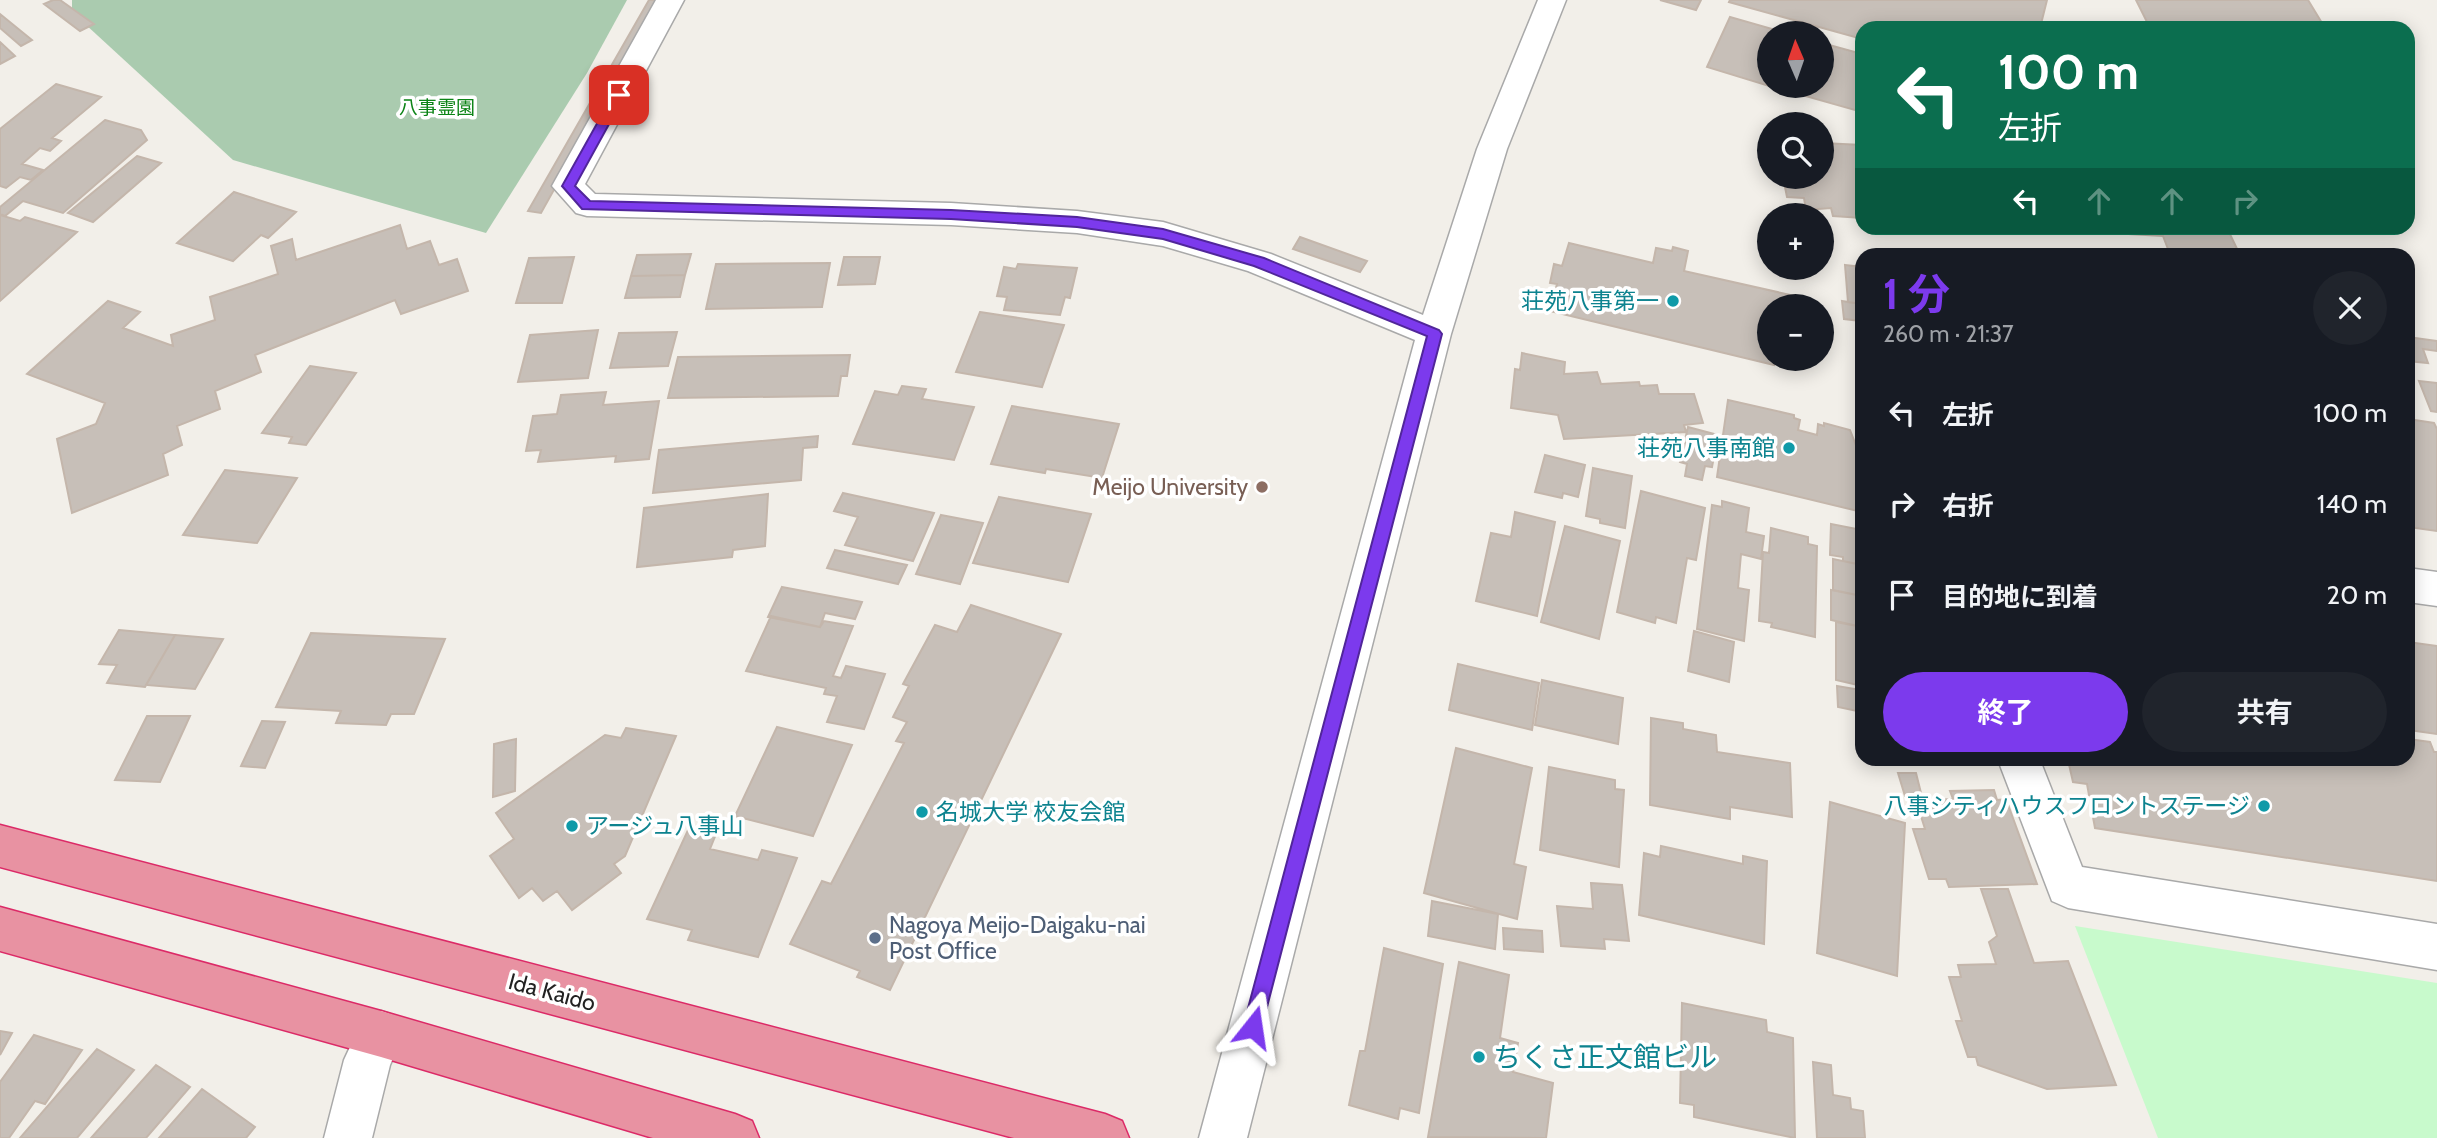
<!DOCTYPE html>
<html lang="ja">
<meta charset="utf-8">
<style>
:root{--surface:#171b24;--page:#20242c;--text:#f1f3f6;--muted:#9ea1a6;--accent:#7c3aed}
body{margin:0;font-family:Cabin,"Noto Sans JP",sans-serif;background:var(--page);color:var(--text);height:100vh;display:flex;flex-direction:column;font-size:26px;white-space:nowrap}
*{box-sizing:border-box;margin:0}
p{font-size:23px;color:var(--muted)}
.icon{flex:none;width:38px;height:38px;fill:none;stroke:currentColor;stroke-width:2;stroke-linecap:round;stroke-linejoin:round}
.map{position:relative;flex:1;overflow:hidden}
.drawer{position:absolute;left:1855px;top:248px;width:560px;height:518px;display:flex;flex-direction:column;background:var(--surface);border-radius:21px;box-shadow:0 4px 18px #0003}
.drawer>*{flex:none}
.top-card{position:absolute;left:1855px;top:21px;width:560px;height:214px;border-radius:21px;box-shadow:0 4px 18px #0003;background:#0b6e4f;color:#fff;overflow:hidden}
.needle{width:46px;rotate:358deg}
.buttons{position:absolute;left:1757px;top:21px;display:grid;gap:14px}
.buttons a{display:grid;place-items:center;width:77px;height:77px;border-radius:50%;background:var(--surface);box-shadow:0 4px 18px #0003;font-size:35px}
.pin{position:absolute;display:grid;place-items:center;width:60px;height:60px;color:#fff;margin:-30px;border-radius:14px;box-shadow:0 4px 10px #0006}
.me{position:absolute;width:77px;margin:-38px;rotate:15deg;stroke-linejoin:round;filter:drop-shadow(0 0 5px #0008)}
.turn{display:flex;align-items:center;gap:24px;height:147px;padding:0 28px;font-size:32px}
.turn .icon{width:91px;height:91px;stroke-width:2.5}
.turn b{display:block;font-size:49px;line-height:60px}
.lanes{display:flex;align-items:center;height:66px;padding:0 28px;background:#0003;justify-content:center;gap:35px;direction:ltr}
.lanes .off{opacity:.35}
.round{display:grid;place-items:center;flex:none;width:74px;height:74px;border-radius:37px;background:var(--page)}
.head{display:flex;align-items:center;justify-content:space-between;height:119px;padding:0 28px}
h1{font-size:42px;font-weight:700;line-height:52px;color:var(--accent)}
.cta{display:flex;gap:14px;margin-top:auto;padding:14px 28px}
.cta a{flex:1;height:80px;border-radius:42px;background:var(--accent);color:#fff;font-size:28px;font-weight:700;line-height:80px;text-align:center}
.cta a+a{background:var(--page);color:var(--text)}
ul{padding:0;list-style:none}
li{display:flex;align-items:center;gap:21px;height:91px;padding:0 28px}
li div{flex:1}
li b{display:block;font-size:26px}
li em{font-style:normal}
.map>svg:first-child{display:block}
.cemetery{fill:#aacbaf}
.park{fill:#c8facc}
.building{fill:#c7bfb8;stroke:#c4b6ab;stroke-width:2}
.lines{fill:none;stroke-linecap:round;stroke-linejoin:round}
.minor-casing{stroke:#a9a9a9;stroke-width:3}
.highway-casing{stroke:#dc2a67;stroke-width:3}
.minor{fill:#fff;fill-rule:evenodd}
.highway{fill:#e892a2;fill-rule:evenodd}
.route{fill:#7c3aed;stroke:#51269a;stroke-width:2}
.culture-dot{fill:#0f9aa8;stroke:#fff;stroke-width:2.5}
.education-dot{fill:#8d6e63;stroke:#fff;stroke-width:2.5}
.service-dot{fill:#5c6f8a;stroke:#fff;stroke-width:2.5}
.labels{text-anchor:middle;stroke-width:7;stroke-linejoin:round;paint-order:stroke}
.far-park-label{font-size:19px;fill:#0c8416;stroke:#fff}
.culture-label{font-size:23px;fill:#0d838f;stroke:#fff;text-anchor:end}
.education-label{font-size:23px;fill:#785e54;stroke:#fff;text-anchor:end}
.service-label{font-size:23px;fill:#4e5e75;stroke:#fff;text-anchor:start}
.street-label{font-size:23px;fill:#222;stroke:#fff}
.near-culture-label{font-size:28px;fill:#0d838f;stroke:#fff;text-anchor:start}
</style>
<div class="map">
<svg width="2437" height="1138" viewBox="0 0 2437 1138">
<rect width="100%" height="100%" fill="#f2efe9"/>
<!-- cemetery -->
<path class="cemetery" d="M 72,0 L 627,0 L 587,73 L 486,233 L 233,160 L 72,12 Z"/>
<!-- park -->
<path class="park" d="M 2075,926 L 2437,983 L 2437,1138 L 2158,1138 Z"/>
<!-- building -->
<path class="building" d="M 53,0 L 60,0 L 94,24 L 80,31 L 44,4 Z
M 649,0 L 660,0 L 541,213 L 528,211 Z
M 1660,0 L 1701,0 L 1696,10 Z
M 1730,0 L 2047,0 L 2040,28 L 1862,28 L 1862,39 L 1729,2 Z
M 2136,0 L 2308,0 L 2325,28 L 2150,28 Z
M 0,14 L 32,40 L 21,46 L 0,28 Z
M 1730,17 L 1786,33 L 1769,33 L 1769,86 L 1707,67 Z
M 0,42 L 15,56 L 0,64 Z
M 1822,43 L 1862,54 L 1862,112 L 1770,86 L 1822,86 Z
M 56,84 L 101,97 L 52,138 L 61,141 L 50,151 L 40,148 L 22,164 L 43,170 L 31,180 L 20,177 L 6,188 L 0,186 L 0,129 Z
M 105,120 L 141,130 L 147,140 L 63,213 L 23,201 L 5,216 L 0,214 L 0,207 Z
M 1822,143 L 1862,145 L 1862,218 L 1833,216 L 1831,208 L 1806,210 L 1804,198 L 1787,197 L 1783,177 L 1822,177 Z
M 137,156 L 161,163 L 93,222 L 68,213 Z
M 234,192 L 296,212 L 268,238 L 261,235 L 233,261 L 177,243 Z
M 0,215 L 20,221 L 25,217 L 77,232 L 0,301 Z
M 400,225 L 407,249 L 430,241 L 439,265 L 457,259 L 468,291 L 401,314 L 395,300 L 255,355 L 261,372 L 215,391 L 220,409 L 177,426 L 182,445 L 163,454 L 168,475 L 72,513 L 57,439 L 96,424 L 105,403 L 27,374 L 108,301 L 140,312 L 123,328 L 173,346 L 171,335 L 215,320 L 210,297 L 278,274 L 271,246 L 292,239 L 296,260 Z
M 2023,228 L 2227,228 L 2239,253 L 2168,249 L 2163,236 Z
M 1300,237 L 1367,261 L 1360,272 L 1293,249 Z
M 1569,243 L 1653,263 L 1656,248 L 1672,251 L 1673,247 L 1688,251 L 1684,271 L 1795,296 L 1793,306 L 1769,306 L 1769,359 L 1775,359 L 1774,365 L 1550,311 L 1557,284 L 1550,283 L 1554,264 L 1562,266 Z
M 691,254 L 685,275 L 631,276 L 637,255 Z
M 574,257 L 562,303 L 516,303 L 529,258 Z
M 844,257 L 880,257 L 875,284 L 838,285 Z
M 830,263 L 822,307 L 706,309 L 716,264 Z
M 1018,264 L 1077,268 L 1070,298 L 1065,297 L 1060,315 L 1004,310 L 1007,297 L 997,296 L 1004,267 L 1016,269 Z
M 1845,265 L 1862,267 L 1862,304 L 1848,302 Z
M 685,275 L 680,297 L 625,298 L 631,276 Z
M 1842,301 L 1862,304 L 1862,332 L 1861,321 L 1844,319 Z
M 980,312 L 1064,325 L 1042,387 L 956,372 Z
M 598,330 L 588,378 L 518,382 L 530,335 Z
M 677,332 L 668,366 L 610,368 L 619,333 Z
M 2408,337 L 2437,341 L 2437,351 L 2423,349 L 2428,363 L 2408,361 Z
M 1522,353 L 1565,362 L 1564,374 L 1597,372 L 1601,384 L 1639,382 L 1640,386 L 1657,385 L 1659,394 L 1694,394 L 1703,423 L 1684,425 L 1686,432 L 1564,439 L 1558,415 L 1511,408 L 1515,369 L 1520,370 Z
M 850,355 L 847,376 L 841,376 L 838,396 L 668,398 L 678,357 Z
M 310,366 L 356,373 L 306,445 L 289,443 L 292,437 L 262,433 Z
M 2419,381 L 2437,383 L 2437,412 L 2431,411 Z
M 902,386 L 926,389 L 922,399 L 974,407 L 954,460 L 853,444 L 875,391 L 898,395 Z
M 606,392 L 603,405 L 659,401 L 649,459 L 615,462 L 616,456 L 538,462 L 541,450 L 526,451 L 533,416 L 557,414 L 561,395 Z
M 1728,400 L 1794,415 L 1794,418 L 1800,420 L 1798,430 L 1817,435 L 1818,424 L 1824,426 L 1824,423 L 1850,430 L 1862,461 L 1862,512 L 1717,477 Z
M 1012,406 L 1119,424 L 1102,478 L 1046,469 L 1045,473 L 991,464 Z
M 2408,419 L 2434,423 L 2437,429 L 2437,531 L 2408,527 L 2408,438 L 2414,439 Z
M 1688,427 L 1718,435 L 1712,467 L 1705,466 L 1702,480 L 1685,476 L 1687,464 L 1680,462 Z
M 818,436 L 817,447 L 803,448 L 801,480 L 653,493 L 659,450 Z
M 1545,455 L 1585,465 L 1578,497 L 1563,493 L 1562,498 L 1535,492 Z
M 1593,468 L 1632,476 L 1625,528 L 1600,523 L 1600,519 L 1586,516 Z
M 225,470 L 297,478 L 257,543 L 183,535 Z
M 1641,491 L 1705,508 L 1696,560 L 1687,558 L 1676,623 L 1656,617 L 1655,623 L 1617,612 Z
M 843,493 L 934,513 L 913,561 L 845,545 L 858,517 L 834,511 Z
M 768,494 L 765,546 L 733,550 L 732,557 L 637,567 L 644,508 Z
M 999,497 L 1091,514 L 1068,582 L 973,563 Z
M 1722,501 L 1749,508 L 1746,532 L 1764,536 L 1761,559 L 1741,554 L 1738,588 L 1749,590 L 1744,641 L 1697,629 L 1712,505 L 1722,507 Z
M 1515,512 L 1555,522 L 1537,616 L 1476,601 L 1491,533 L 1511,537 Z
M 941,515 L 983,523 L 960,584 L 916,574 Z
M 1831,524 L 1862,530 L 1862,565 L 1843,561 L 1843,557 L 1830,555 Z
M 1565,526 L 1620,541 L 1599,639 L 1541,622 Z
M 1771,528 L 1808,537 L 1808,544 L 1817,546 L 1815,637 L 1771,627 L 1772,623 L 1759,621 L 1763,552 L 1769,553 Z
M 835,550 L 907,565 L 898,584 L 827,568 Z
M 1833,559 L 1862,565 L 1862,596 L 1833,590 Z
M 782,587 L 862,602 L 855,619 L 825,613 L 820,627 L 768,617 Z
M 1831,590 L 1862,596 L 1862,627 L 1831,620 Z
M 971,605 L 1061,634 L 890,990 L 857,977 L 860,971 L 790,944 L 822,881 L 831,884 L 904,743 L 896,741 L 907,722 L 893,717 L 909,686 L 903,684 L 935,625 L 957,632 Z
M 771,616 L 820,627 L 824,621 L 853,626 L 833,676 L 841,678 L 846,666 L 885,674 L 864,729 L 827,722 L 837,696 L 824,694 L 826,688 L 746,671 Z
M 1836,622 L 1862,627 L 1862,686 L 1836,680 Z
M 119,630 L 175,635 L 145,687 L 107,683 L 117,665 L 99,664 Z
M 1694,631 L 1734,642 L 1729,682 L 1688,671 Z
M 311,633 L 445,639 L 414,714 L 391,714 L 386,725 L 336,723 L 341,711 L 276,707 Z
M 175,635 L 223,639 L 195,689 L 146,685 Z
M 2408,642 L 2437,646 L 2437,734 L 2408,730 Z
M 1458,664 L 1539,683 L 1532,730 L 1449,710 Z
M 1542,680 L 1623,698 L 1618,744 L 1535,725 Z
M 1837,686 L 1861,690 L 1862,712 L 1838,707 Z
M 147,716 L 190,716 L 160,782 L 115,780 Z
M 1651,718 L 1683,723 L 1683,729 L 1716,735 L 1717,752 L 1790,763 L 1792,817 L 1730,807 L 1730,819 L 1650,805 Z
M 262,721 L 285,722 L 265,768 L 241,766 Z
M 777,727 L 852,745 L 813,836 L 735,816 Z
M 626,728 L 676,736 L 625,856 L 614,864 L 621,873 L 572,910 L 557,891 L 543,901 L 532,888 L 519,898 L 490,856 L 514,839 L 496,813 L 605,735 L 621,738 Z
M 516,739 L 515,791 L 493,797 L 494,744 Z
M 2408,739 L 2430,742 L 2434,752 L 2437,752 L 2437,881 L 2095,828 L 2087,784 L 2073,782 L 2068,760 L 2408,760 Z
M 1456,748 L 1532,768 L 1514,864 L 1526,867 L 1517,919 L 1424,893 Z
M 1549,767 L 1615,780 L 1615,789 L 1624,790 L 1619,867 L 1540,850 Z
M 1898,773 L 1916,773 L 1922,797 L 1905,796 Z
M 1994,790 L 1997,800 L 2006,799 L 2037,884 L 1949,887 L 1946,879 L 1929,879 L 1913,829 L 1925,829 L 1920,813 L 1930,813 L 1927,805 L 1934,804 L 1933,800 L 1953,799 L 1950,791 Z
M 1830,802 L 1905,823 L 1897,976 L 1817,953 Z
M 689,828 L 716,834 L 710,849 L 758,860 L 762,850 L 797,858 L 758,957 L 688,940 L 692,930 L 647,919 Z
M 1661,846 L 1743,864 L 1743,856 L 1767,861 L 1764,944 L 1639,915 L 1644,853 L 1660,857 Z
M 1591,883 L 1622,885 L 1629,941 L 1604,939 L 1605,949 L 1561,946 L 1557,906 L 1593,909 Z
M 1981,889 L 2008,889 L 2034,963 L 2068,961 L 2116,1085 L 2047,1089 L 1978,1065 L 1976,1057 L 1968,1057 L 1956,1021 L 1962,1021 L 1949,977 L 1961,977 L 1958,965 L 1996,964 L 1989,942 L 1997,936 Z
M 1432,901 L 1498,914 L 1495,949 L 1428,936 Z
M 1503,928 L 1542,931 L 1543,952 L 1504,949 Z
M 1384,948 L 1443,964 L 1419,1113 L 1400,1108 L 1398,1119 L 1349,1105 L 1360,1051 L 1365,1051 Z
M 1459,962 L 1509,975 L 1500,1038 L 1518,1043 L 1513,1072 L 1553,1083 L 1546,1138 L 1428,1137 Z
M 1682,1003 L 1766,1020 L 1767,1032 L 1793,1038 L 1795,1138 L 1694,1117 L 1694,1105 L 1680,1103 Z
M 0,1031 L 12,1033 L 0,1055 Z
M 34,1035 L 82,1050 L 45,1104 L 35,1101 L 9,1138 L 0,1138 L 0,1082 Z
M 97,1049 L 134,1070 L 77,1138 L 20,1138 Z
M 1813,1062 L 1831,1065 L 1833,1095 L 1850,1098 L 1851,1109 L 1863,1111 L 1865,1138 L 1817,1138 Z
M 156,1065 L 190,1087 L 146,1138 L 91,1138 Z
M 202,1089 L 255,1127 L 246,1138 L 159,1138 Z"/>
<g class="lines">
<defs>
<path id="minor" d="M 656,0 L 684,0 L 585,184 L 595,194 L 951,203 L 1077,211 L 1163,222 L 1271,254 L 1423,315 L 1477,149 L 1538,0 L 1566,0 L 1507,149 L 1451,334 L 1247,1138 L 1199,1138 L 1415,340 L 1248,271 L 1163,246 L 1077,233 L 951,225 L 587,216 L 576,213 L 552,186 Z
M 2408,568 L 2437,572 L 2437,606 L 2408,602 Z
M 1998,760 L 2040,760 L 2082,867 L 2437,924 L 2437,970 L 2068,908 L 2052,901 Z
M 381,1011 L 398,1017 L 404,1034 L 390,1065 L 372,1138 L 324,1138 L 344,1060 L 364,1017 Z"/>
<path id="highway" d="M 0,825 L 1105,1114 L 1122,1121 L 1129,1138 L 1014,1138 L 0,867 Z
M 0,907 L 381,1011 L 735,1114 L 752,1121 L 759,1138 L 653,1138 L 381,1057 L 0,951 Z"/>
</defs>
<!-- minor casing -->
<use href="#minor" class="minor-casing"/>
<!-- highway casing -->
<use href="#highway" class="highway-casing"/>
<!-- minor -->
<use href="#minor" class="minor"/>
<!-- highway -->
<use href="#highway" class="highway"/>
</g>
<!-- route -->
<path class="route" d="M 619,91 L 625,95 L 575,186 L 590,201 L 951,210 L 1077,217 L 1163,229 L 1264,258 L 1439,330 L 1442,334 L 1260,1034 L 1253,1037 L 1246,1034 L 1243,1027 L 1427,336 L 1254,266 L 1163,239 L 1077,227 L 951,219 L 582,209 L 562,186 L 613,95 Z"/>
<!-- markers -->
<g class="culture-dot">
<circle cx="1673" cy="301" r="7"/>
<circle cx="1789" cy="448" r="7"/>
<circle cx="2264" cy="806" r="7"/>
<circle cx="922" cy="812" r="7"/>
<circle cx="572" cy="826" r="7"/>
<circle cx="1479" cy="1057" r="7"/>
</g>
<circle class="education-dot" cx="1262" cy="487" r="7"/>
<circle class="service-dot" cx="875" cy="938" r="7"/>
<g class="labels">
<!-- far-park labels -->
<g class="far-park-label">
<text x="437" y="114">八事霊園</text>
</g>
<!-- culture labels -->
<g class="culture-label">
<text x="1659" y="309">荘苑八事第一</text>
<text x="1775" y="456">荘苑八事南館</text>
<text x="2250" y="814">八事シティハウスフロントステージ</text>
<text x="936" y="820" text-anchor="start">名城大学 校友会館</text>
<text x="586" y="834" text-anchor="start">アージュ八事山</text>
</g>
<!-- education labels -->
<g class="education-label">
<text x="1248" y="495">Meijo University</text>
</g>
<!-- service labels -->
<g class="service-label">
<text x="889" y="933">Nagoya Meijo-Daigaku-nai<tspan x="889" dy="26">Post Office</tspan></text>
</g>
<!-- street labels -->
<g class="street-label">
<text transform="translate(552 992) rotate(15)" y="8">Ida Kaido</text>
</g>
<!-- near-culture labels -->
<g class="near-culture-label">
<text x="1493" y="1067">ちくさ正文館ビル</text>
</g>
</g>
</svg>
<div class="buttons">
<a><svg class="needle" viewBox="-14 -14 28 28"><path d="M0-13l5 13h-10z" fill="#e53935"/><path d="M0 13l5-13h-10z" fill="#9ea1a6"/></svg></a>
<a><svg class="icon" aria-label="search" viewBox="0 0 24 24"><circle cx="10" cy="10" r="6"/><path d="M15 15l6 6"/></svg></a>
<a>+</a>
<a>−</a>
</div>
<div class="pin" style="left:619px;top:95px;background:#d93025"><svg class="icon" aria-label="arrive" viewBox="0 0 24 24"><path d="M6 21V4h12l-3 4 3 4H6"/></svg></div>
<svg class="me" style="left:1253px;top:1027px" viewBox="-20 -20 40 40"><path d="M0-17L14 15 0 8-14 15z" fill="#7c3aed" stroke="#fff" stroke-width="4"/></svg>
<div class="top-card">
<div class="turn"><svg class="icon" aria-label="left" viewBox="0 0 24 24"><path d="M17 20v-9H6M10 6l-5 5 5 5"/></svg><div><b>100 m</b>左折</div></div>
<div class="lanes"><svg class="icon" aria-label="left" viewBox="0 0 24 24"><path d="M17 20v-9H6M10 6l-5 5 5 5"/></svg><svg class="icon off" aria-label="ahead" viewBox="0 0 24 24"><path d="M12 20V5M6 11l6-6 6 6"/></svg><svg class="icon off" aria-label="ahead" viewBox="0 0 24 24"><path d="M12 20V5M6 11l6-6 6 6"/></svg><svg class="icon off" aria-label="right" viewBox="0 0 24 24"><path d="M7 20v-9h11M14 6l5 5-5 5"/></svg></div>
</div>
<section class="drawer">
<div class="head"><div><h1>1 分</h1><p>260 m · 21:37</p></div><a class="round"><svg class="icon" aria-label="close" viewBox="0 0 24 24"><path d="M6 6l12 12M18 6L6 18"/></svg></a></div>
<ul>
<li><svg class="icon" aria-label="left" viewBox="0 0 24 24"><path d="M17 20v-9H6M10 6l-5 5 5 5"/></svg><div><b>左折</b></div><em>100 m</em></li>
<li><svg class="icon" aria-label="right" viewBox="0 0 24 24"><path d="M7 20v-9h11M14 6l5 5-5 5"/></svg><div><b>右折</b></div><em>140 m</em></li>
<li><svg class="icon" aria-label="arrive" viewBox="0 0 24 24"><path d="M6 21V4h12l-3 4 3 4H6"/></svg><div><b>目的地に到着</b></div><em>20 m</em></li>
</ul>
<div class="cta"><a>終了</a><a>共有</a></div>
</section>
</div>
